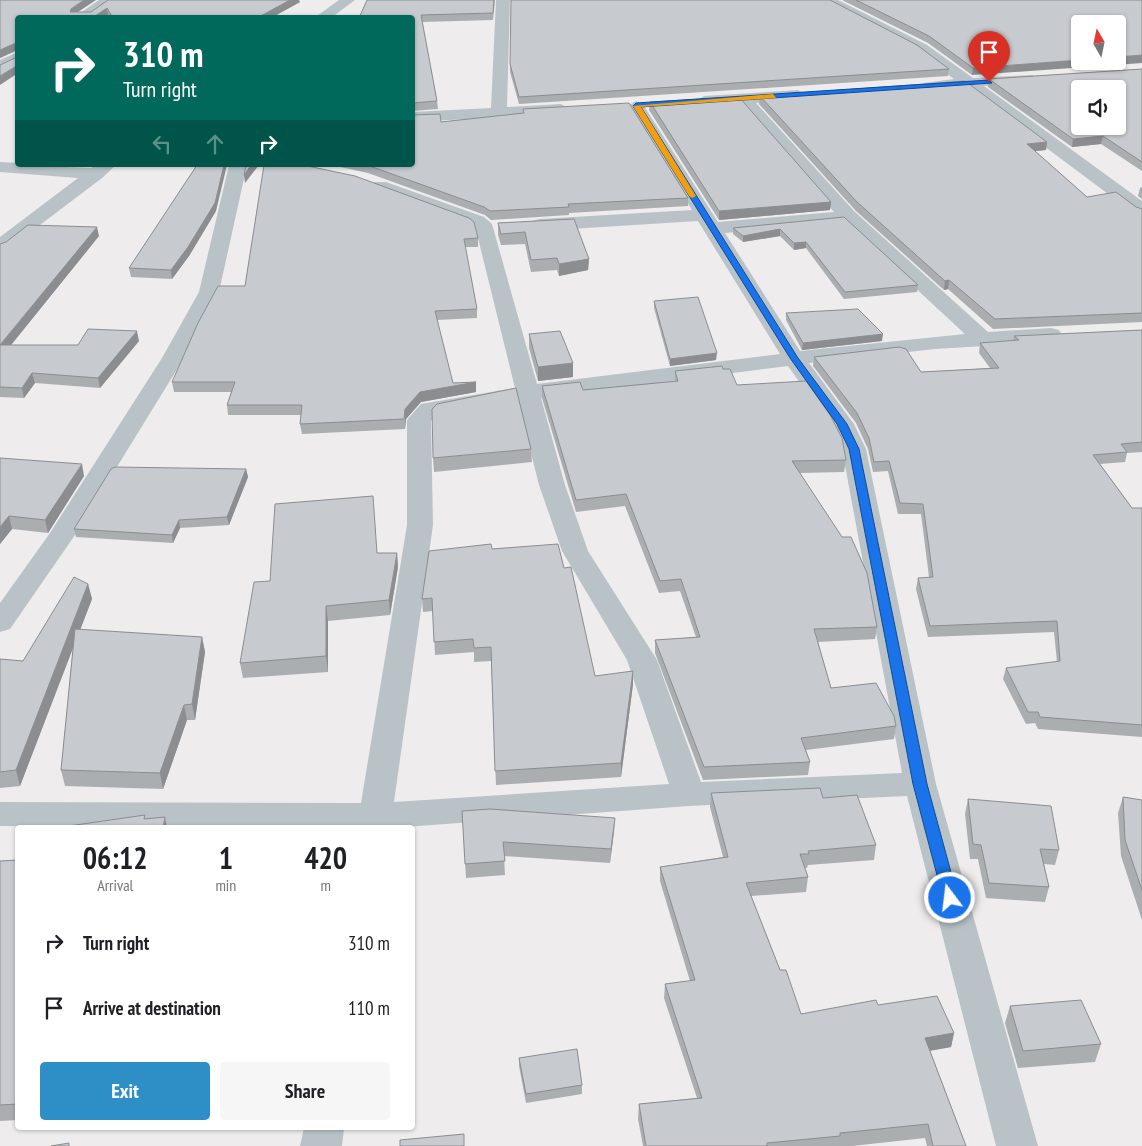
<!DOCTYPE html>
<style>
:root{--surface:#fff;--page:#f6f6f6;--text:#202124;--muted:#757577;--accent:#2e8fc6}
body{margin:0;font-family:"PT Sans Narrow",sans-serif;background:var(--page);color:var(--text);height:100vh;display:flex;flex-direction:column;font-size:19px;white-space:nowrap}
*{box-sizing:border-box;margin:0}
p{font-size:16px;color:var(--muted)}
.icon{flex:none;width:28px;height:28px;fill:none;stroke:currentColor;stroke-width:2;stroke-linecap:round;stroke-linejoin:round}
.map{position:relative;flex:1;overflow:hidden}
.sheet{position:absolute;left:15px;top:825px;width:400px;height:305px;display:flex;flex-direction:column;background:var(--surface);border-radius:5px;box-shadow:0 1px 4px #0004}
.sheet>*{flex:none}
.hud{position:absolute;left:15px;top:15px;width:400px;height:152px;border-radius:5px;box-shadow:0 1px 4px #0004;background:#00695c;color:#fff;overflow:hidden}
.needle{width:32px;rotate:351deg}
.fabs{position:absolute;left:1071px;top:15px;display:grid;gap:10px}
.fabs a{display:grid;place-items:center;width:55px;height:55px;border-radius:5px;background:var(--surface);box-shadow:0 1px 4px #0004;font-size:25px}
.pin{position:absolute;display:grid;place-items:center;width:42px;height:42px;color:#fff;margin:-51px -21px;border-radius:50% 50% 50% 0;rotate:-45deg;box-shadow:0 0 5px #0007}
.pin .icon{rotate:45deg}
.me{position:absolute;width:55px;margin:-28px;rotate:345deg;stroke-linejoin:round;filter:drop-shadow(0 0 4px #0008)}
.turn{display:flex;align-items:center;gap:18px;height:105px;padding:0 25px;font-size:22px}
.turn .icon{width:65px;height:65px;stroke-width:2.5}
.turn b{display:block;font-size:35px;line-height:42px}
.lanes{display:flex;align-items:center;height:48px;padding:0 25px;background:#0003;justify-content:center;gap:25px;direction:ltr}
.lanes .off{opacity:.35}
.eta{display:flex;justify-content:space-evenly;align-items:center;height:85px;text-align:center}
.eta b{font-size:30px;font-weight:700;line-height:35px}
.cta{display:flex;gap:10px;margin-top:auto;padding:10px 25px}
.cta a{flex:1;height:58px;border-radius:5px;background:var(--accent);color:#fff;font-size:20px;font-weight:700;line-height:58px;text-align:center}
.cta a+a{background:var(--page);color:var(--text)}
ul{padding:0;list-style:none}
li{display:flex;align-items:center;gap:15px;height:65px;padding:0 25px}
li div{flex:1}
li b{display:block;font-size:19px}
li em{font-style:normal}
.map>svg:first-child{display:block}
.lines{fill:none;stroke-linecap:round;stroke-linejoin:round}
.minor{fill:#b9c3c7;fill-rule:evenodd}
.wall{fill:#abaeb1}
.shaded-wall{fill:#8b8d90}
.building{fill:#c7cace;stroke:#8b8d90;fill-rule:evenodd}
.route{fill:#1a73e8;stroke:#114b97}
.slow{fill:#f59e0b}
</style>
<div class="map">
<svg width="1142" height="1146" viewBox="0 0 1142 1146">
<rect width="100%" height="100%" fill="#eeecec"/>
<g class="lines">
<!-- minor -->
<path class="minor" d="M 99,0 L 116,0 L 91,18 L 73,18 Z
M 339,0 L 355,0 L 331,18 L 314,18 Z
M 496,0 L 510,0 L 507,107 L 561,104 L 569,109 L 561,114 L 412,122 L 412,112 L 491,108 Z
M 820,0 L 838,0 L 927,45 L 973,78 L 1033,75 L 1035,78 L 1027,83 L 984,86 L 1142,201 L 1142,216 L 1135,214 L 966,88 L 924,89 L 922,86 L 924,83 L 954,79 L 917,51 Z
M 18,52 L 18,63 L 0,72 L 0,60 Z
M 798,90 L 806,95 L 804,98 L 756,103 L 855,212 L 988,332 L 1051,328 L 1059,330 L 1062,335 L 1059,340 L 1051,342 L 935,349 L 809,363 L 854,424 L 866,449 L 936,784 L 1038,1146 L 996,1146 L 907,796 L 689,806 L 391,828 L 0,826 L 0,802 L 361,803 L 407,525 L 407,420 L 421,404 L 515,388 L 476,230 L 470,225 L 374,190 L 371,186 L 374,182 L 386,182 L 484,217 L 492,224 L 537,384 L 780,354 L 698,221 L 539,231 L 532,229 L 529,225 L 532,221 L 539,219 L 692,210 L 628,106 L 636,101 L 644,106 L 718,222 L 834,212 L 739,104 L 704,106 L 696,101 L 704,96 ZM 844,222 L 965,334 L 800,351 L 725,233 ZM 788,366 L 830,425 L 842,449 L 902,773 L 701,782 L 657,660 L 588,551 L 565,485 L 541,398 ZM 518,401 L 539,485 L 562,551 L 627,660 L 669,784 L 394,802 L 433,525 L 431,421 L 437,415 Z
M 0,162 L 18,163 L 18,165 L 91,168 L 96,165 L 116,165 L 102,178 L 7,250 L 0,252 L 0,237 L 78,178 L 0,172 Z
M 229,165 L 247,165 L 219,292 L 184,358 L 75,535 L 10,629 L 0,632 L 0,603 L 50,533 L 162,358 L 199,292 Z
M 304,1128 L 344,1128 L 342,1146 L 300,1146 Z"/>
</g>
<!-- wall -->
<path class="wall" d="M 0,0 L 78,12 L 91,12 L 108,0 L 300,2 L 271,18 L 110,18 L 108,15 L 104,18 L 18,18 L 18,50 L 0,58 Z
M 495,0 L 493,20 L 422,22 L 437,101 L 438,109 L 412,111 L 412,18 L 359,18 Z
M 842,0 L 1142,0 L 972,75 L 928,43 Z
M 510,64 L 949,69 L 948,76 L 519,104 L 510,72 Z
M 1142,69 L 1142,171 L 1101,144 L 1072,147 L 988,87 L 989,79 Z
M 760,96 L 1047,142 L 1046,150 L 1035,151 L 1087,197 L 1142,209 L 1142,322 L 993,329 L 948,289 L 944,290 L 856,211 L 759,104 Z
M 650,102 L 831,202 L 830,210 L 719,220 L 649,110 Z
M 523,109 L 688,198 L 688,206 L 569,213 L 569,215 L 491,220 L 485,215 L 368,173 L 331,165 L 412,165 L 441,122 L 523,113 Z
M 264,165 L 478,238 L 478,247 L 465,247 L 477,309 L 477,318 L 437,320 L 453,383 L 476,382 L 476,392 L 421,402 L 406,419 L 405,429 L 302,434 L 300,424 L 301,415 L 228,415 L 227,405 L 231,392 L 174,392 L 172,382 L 245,286 Z
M 1142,187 L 1142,199 L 1138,196 L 1140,188 Z
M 216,211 L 189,256 L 172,279 L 131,277 L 129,268 Z
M 844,217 L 918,285 L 917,292 L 844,299 L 806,248 L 794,250 L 780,236 L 743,242 L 733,234 L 733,228 Z
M 574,219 L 589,259 L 588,270 L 559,276 L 557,270 L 531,272 L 525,244 L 501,245 L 498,235 L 498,223 Z
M 99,236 L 11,345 L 78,345 L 139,341 L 100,388 L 35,383 L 24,398 L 0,397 L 0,244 Z
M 654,301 L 716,360 L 670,366 L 654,308 Z
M 786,313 L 882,341 L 802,350 L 786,320 Z
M 1142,330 L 1142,452 L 1127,453 L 1125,462 L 1100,464 L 1132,508 L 1142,508 L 1142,737 L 1038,729 L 1035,723 L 1026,724 L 1003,679 L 1006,668 L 1057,662 L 1054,632 L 928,637 L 916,589 L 918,578 L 929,577 L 921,514 L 898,514 L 888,471 L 873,472 L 868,449 L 856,423 L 813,366 L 814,357 L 921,372 L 990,368 L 979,353 L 980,343 L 1013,341 L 1014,336 Z
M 529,334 L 573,377 L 538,381 L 529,348 Z
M 723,369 L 737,385 L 846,460 L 844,472 L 800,473 L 877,627 L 875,639 L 818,642 L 831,688 L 896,726 L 894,739 L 806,750 L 810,762 L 808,775 L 703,780 L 655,653 L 655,640 L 696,637 L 680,591 L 659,593 L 625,506 L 576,512 L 542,398 L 542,386 L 583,390 L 675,381 L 675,371 Z
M 531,449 L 532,462 L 434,472 L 433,458 Z
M 0,458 L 84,476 L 48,533 L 12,529 L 0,544 Z
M 246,469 L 248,477 L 229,525 L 180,528 L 173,543 L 76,537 L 74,529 Z
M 492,549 L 564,568 L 595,676 L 633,684 L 621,777 L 496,785 L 491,661 L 474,662 L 474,652 L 435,655 L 433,611 L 423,612 L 422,599 Z
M 377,553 L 397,553 L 398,567 L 390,615 L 328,621 L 328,672 L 243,678 L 240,663 L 270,581 Z
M 88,584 L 92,599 L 80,630 L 202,637 L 205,652 L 195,720 L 187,720 L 163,789 L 65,786 L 61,770 L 73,646 L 20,786 L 0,788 L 0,659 L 23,661 Z
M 711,793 L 823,798 L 876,845 L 874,860 L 808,865 L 807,868 L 805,868 L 808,877 L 806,892 L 751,896 L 780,970 L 801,1014 L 878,1005 L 954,1033 L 951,1047 L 930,1051 L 966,1146 L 927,1146 L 925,1138 L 852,1146 L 643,1146 L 638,1119 L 639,1104 L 697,1098 L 664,998 L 665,984 L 690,981 L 660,881 L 660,867 L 723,857 L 710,807 Z
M 1123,797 L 1142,800 L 1142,920 L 1121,856 L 1118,813 Z
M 968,799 L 1059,850 L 1055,865 L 1044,864 L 1049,887 L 1045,902 L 986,898 L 978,859 L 970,859 L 965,814 Z
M 462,811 L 614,831 L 610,863 L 504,856 L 505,875 L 466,878 Z
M 18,860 L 18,1120 L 0,1121 L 0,861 Z
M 1010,1006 L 1101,1044 L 1095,1062 L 1018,1068 L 1005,1023 Z
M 519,1058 L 582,1085 L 582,1094 L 526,1103 L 519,1066 Z"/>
<!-- shaded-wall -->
<path class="shaded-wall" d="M 84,0 L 96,0 L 72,16 L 70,12 L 71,9 Z
M 290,0 L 299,0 L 300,2 L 271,18 L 257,18 Z
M 107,8 L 108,15 L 104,18 L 92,18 Z
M 16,43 L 17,50 L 0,58 L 0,50 Z
M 1142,55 L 1142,63 L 972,75 L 973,68 L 1080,60 L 1080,61 L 1118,61 L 1118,57 Z
M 18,65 L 18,73 L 0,85 L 0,76 Z
M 1103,136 L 1101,144 L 1072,147 L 1073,139 Z
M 1047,142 L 1046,150 L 1026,152 L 1027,144 Z
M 224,165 L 227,165 L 216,211 L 189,256 L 172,279 L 171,270 Z
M 251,165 L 259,165 L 245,183 L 244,175 Z
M 831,202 L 830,210 L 719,220 L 719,211 Z
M 97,227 L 99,236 L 3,355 L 0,345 Z
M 780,229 L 780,236 L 743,242 L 743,236 Z
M 806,242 L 806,248 L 794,250 L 794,243 Z
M 589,259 L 588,270 L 559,276 L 559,264 Z
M 949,280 L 948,289 L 944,290 L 945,281 Z
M 137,331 L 139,341 L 100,388 L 98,378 Z
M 883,334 L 882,341 L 802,350 L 803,343 Z
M 717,353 L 716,360 L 670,366 L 670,359 Z
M 573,363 L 573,377 L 538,381 L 538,367 Z
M 32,373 L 35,383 L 24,398 L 22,388 Z
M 476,382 L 476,392 L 421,402 L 406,419 L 405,429 L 405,409 L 420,392 Z
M 82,464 L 84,476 L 48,533 L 45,520 Z
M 246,469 L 248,477 L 229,525 L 227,517 Z
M 9,516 L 12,529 L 0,544 L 0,527 Z
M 179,520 L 180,528 L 173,543 L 172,535 Z
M 397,553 L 398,567 L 390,615 L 389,600 Z
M 88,584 L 92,599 L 20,786 L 16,770 Z
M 326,606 L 328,621 L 328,672 L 326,656 Z
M 202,637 L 205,652 L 195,720 L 192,704 Z
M 633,671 L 633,684 L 621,777 L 621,763 Z
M 184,705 L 187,720 L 163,789 L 160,773 Z
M 165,817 L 167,828 L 163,828 Z
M 615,818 L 614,831 L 610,863 L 611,849 Z
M 954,1033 L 951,1047 L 922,1052 L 925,1038 Z"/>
<!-- building -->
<path class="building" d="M 0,0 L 84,0 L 71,9 L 70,12 L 91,12 L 108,0 L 290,0 L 257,18 L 113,18 L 107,8 L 92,18 L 18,18 L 18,44 L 16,43 L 0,50 Z
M 367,0 L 494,0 L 493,13 L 421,15 L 437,101 L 412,103 L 412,18 L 359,18 Z
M 511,0 L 830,0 L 917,45 L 949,69 L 519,97 L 510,64 Z
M 856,0 L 1142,0 L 1142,55 L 1118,57 L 1118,24 L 1080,24 L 1080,60 L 973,68 L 929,36 Z
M 18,55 L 18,65 L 0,76 L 0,65 L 17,57 Z
M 1142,69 L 1142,162 L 1103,136 L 1073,139 L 989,79 ZM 1080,89 L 1118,89 L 1118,126 L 1080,126 Z
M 965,81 L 1047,142 L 1027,144 L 1087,197 L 1116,192 L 1136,207 L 1142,209 L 1142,313 L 995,319 L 949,280 L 945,281 L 857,202 L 760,96 Z
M 739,97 L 831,202 L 719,211 L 650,102 Z
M 629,103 L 688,198 L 568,204 L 569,207 L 490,211 L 484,207 L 367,165 L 412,165 L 412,115 L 440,114 L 441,122 L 524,113 L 523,109 Z
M 197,165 L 224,165 L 215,203 L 188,247 L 171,270 L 129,268 Z
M 246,165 L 251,165 L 244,175 Z
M 264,165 L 303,165 L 355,176 L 469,218 L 474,222 L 478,238 L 464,239 L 477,309 L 435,311 L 453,383 L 476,382 L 420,392 L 405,409 L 404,419 L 300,424 L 302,405 L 227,405 L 235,382 L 172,382 L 198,323 L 218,286 L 245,286 Z
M 844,217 L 918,285 L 845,292 L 806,242 L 794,243 L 780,229 L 743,236 L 733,228 Z
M 574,219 L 589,259 L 559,264 L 557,258 L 531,260 L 525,232 L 501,234 L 498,223 Z
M 28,225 L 97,227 L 0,345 L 78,345 L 88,329 L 137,331 L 98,378 L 32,373 L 22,388 L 0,387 L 0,244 L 6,242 Z
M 698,297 L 717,353 L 670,359 L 654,301 Z
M 858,309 L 883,334 L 803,343 L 786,313 Z
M 1142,330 L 1142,442 L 1121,444 L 1127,452 L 1093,455 L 1132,508 L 1142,508 L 1142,725 L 1040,717 L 1038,712 L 1028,712 L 1006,668 L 1060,661 L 1057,621 L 930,626 L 918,578 L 933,577 L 923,504 L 900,503 L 889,461 L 874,462 L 869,438 L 857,413 L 814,357 L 899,347 L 906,349 L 921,372 L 999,368 L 980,343 L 1019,340 L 1014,336 Z
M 560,331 L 573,363 L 538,367 L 529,334 Z
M 722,366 L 723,369 L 730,369 L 737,385 L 806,381 L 830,415 L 842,438 L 846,460 L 792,461 L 842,537 L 851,537 L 867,573 L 877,627 L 814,629 L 831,688 L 876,683 L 894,716 L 896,726 L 801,738 L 810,762 L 704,767 L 655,640 L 700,637 L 681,579 L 660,581 L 626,494 L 576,500 L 542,386 L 580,382 L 583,390 L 678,381 L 675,371 Z
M 516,388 L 531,449 L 433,458 L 432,409 L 437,404 Z
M 0,458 L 82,464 L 45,520 L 9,516 L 0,527 Z
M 115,467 L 246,469 L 227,517 L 179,520 L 172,535 L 74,529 L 111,469 Z
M 373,496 L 377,553 L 397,553 L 389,600 L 326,606 L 326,656 L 240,663 L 254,582 L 270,581 L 275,504 Z
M 491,544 L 492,549 L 558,544 L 564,568 L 571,567 L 595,676 L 633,671 L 621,763 L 495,771 L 491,647 L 474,648 L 473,639 L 434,642 L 432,598 L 422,599 L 429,551 Z
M 74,577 L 88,584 L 16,770 L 0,772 L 0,659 L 23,661 Z
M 75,629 L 202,637 L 192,704 L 184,705 L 160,773 L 61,770 Z
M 820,788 L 823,798 L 857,795 L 876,845 L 808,851 L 809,854 L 800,854 L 808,877 L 746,883 L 780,970 L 786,970 L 801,1014 L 876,1000 L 878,1005 L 937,996 L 954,1033 L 925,1038 L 966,1146 L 933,1146 L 928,1124 L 840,1133 L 840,1136 L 767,1143 L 767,1146 L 646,1146 L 639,1104 L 702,1098 L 665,984 L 695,980 L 660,867 L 728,857 L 711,793 Z
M 1123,797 L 1142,800 L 1142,890 L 1125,840 Z
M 968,799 L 1051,806 L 1059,850 L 1040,849 L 1049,887 L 989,883 L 981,845 L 973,844 Z
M 490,809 L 615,818 L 611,849 L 503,842 L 505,861 L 465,864 L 462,811 Z
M 145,815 L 144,819 L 165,817 L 163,828 L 55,828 Z
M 18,860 L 18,1104 L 0,1105 L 0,861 Z
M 1081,1000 L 1101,1044 L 1023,1051 L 1010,1006 Z
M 577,1049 L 582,1085 L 526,1094 L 519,1058 Z
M 464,1134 L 464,1146 L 400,1146 L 400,1140 Z
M 69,1143 L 69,1146 L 51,1146 Z"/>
<!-- route -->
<path class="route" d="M 989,80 L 992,83 L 641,107 L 798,358 L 847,424 L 859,449 L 927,784 L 958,898 L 956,902 L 945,902 L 943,898 L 913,784 L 849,449 L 837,424 L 790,358 L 633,106 L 636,103 Z"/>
<!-- slow -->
<path class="slow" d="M 773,94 L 776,98 L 641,107 L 696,196 L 692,198 L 689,196 L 633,106 Z"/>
</svg>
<div class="fabs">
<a><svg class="needle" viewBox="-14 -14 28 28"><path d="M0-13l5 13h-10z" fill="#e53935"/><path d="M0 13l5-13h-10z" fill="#757577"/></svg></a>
<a><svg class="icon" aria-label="sound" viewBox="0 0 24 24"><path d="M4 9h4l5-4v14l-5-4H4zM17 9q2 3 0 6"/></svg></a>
</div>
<div class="pin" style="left:989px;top:82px;background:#d93025"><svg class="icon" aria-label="arrive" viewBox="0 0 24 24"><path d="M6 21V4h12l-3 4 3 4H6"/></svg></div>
<svg class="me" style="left:950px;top:898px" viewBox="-20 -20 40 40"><circle r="17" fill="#1a73e8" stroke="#fff" stroke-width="3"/><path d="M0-11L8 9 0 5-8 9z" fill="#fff"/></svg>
<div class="hud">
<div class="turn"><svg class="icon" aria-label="right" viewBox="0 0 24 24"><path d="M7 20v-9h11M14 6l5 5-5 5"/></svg><div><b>310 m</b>Turn right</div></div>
<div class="lanes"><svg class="icon off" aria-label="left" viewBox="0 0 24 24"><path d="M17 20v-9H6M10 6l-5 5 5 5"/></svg><svg class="icon off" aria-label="ahead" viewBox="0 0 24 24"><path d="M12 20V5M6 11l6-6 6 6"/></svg><svg class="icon" aria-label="right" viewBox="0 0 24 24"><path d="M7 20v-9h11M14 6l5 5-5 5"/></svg></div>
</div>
<section class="sheet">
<div class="eta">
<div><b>06:12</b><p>Arrival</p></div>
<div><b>1</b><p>min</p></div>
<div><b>420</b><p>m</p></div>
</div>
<ul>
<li><svg class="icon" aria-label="right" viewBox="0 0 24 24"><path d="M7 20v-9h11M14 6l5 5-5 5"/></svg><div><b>Turn right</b></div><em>310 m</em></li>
<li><svg class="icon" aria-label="arrive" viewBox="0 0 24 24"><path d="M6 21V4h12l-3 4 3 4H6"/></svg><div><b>Arrive at destination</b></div><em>110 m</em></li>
</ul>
<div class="cta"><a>Exit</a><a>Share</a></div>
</section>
</div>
